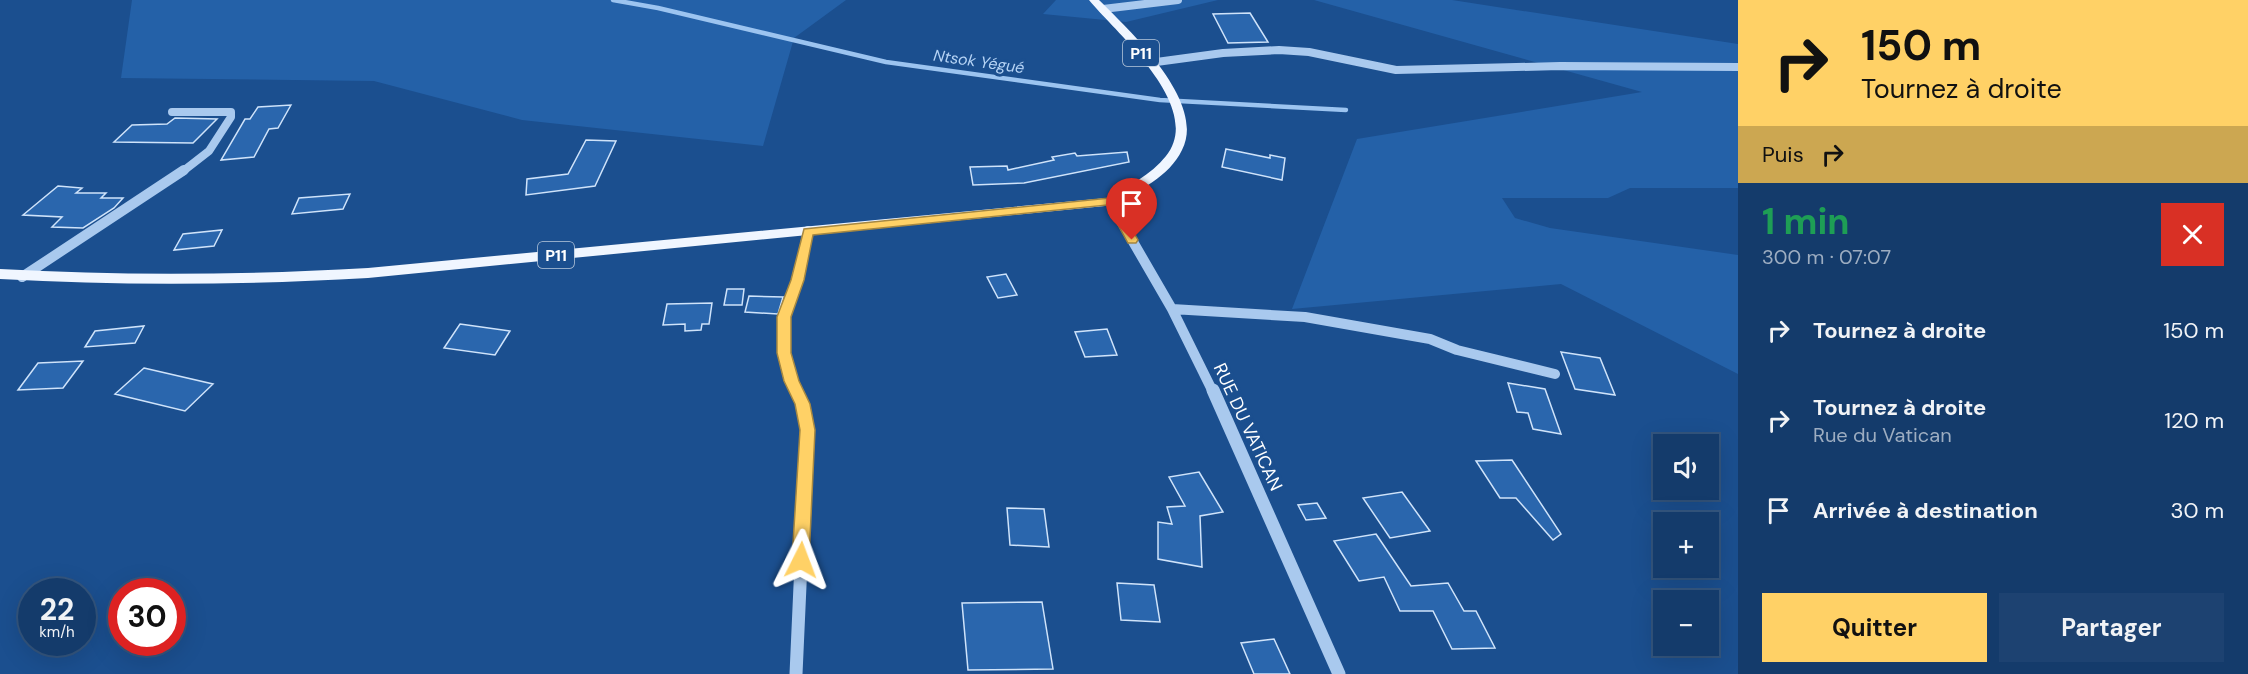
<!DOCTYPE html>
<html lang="fr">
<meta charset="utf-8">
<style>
:root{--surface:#143b6b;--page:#1d4271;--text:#f1f3f6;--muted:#9dadc1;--line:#33557e;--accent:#ffd166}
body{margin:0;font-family:"DM Sans",sans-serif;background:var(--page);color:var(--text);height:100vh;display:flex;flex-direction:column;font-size:22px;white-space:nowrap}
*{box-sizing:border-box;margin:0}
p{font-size:20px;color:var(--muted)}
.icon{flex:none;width:33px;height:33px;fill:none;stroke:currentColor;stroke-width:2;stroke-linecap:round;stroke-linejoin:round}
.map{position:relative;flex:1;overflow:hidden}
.details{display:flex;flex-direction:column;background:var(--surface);width:510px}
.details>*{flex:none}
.guide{background:#ffd166;color:#111;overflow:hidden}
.buttons{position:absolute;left:1653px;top:434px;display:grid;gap:12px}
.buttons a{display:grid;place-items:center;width:66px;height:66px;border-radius:0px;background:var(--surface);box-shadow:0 6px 24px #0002,0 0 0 2px var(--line);font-size:30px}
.speed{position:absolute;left:18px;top:578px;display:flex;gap:12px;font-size:30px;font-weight:700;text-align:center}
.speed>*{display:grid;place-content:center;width:78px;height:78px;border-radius:50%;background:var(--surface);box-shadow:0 6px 24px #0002,0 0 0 2px var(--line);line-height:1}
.speed small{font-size:15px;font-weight:400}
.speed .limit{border:9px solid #d22;background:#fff;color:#111}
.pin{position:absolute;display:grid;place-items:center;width:51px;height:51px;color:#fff;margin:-62px -26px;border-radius:50% 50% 50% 0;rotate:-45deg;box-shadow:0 0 6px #0007}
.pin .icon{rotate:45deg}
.me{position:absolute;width:66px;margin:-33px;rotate:3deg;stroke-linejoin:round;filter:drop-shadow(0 0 4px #0008)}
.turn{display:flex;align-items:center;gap:21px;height:126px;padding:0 24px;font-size:27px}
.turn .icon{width:78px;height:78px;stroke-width:2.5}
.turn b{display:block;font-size:42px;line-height:51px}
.then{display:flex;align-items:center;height:57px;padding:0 24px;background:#0003;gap:12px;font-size:22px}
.round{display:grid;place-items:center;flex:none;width:63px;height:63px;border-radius:0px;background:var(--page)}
.overview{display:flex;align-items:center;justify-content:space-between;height:102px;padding:0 24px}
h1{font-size:36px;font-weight:700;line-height:45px;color:#1e9e55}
.cta{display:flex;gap:12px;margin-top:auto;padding:12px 24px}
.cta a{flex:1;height:69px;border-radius:0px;background:var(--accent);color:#111;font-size:24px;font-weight:700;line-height:69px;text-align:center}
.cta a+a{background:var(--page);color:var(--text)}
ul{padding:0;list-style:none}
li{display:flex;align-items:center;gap:18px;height:90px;padding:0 24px}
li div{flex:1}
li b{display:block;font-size:22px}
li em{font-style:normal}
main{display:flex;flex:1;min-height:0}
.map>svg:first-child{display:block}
.green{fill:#2461a8}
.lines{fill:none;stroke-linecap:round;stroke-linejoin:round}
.stream{stroke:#9cc4f0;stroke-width:4.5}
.building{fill:#2a66ad;stroke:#cfe3fa;stroke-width:1.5}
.minor-far2{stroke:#a9c9ee;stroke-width:8}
.minor-far1{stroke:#a9c9ee;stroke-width:10}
.minor{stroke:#a9c9ee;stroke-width:13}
.major{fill:#f0f6ff;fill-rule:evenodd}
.route{fill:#ffd166;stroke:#a68842;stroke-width:1.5}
.labels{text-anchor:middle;stroke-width:6;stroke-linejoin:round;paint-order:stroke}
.shield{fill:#1b4f8f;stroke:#bbcadd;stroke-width:1.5}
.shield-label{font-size:16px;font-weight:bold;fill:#fff}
.far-water-label{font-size:16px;font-style:italic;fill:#b5d3f5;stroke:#1b4f8f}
.street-label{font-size:18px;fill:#fff;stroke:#1b4f8f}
</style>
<main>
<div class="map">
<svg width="1738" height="674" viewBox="0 0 1738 674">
<rect width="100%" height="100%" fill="#1b4f8f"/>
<!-- green -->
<path class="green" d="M 132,0 L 846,0 L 794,38 L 763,146 L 522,120 L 374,81 L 121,78 Z
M 1056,0 L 1218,0 L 1126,22 L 1043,14 Z
M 1314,0 L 1452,0 L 1738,44 L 1738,188 L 1630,188 L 1608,198 L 1502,198 L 1515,218 L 1550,228 L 1738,255 L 1738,374 L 1561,284 L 1292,309 L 1357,139 L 1642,92 Z"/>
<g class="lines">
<!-- stream -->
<path class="stream" d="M 613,0 L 658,8 L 886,62 L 1160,100 L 1346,110"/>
</g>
<!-- building -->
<path class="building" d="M 1250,13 L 1268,42 L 1228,43 L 1213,14 Z
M 291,105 L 278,128 L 269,129 L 254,157 L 221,160 L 245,119 L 250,119 L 258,107 Z
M 175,118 L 217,119 L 193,143 L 114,142 L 132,125 L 167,124 Z
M 586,140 L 616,141 L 595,186 L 526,195 L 527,179 L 568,174 Z
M 1226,149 L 1270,158 L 1270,155 L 1285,158 L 1282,180 L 1222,167 Z
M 1127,152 L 1129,162 L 1024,183 L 973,185 L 970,167 L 1007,166 L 1008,170 L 1054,160 L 1052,157 L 1075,153 L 1077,156 Z
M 58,186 L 82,188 L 76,193 L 106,193 L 101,198 L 123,198 L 114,208 L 83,228 L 52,227 L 62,217 L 23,215 Z
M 350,194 L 343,209 L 292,214 L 299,198 Z
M 222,230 L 214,246 L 174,250 L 183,234 Z
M 1006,274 L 1017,295 L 998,298 L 987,277 Z
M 727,289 L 744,289 L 742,305 L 724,305 Z
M 749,296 L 783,297 L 778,314 L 745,312 Z
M 712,303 L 709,324 L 702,324 L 701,330 L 685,331 L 685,324 L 663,325 L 667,304 Z
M 460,324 L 510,331 L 495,355 L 444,348 Z
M 144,326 L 135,343 L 85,347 L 95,331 Z
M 1107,329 L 1117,355 L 1085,357 L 1075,332 Z
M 1561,352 L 1600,358 L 1615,395 L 1575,389 Z
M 83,361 L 63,388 L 18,390 L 38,363 Z
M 144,368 L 213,384 L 185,411 L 115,394 Z
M 1508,383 L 1545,389 L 1561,434 L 1533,429 L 1528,413 L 1517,412 Z
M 1512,460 L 1561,534 L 1553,540 L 1516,498 L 1500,498 L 1476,461 Z
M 1199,472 L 1223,512 L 1200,516 L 1202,567 L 1158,559 L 1158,522 L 1172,524 L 1167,507 L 1185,506 L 1169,477 Z
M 1402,492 L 1430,531 L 1390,538 L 1363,498 Z
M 1317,503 L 1326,518 L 1306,520 L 1298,505 Z
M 1007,508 L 1044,509 L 1049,547 L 1010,545 Z
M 1376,534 L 1411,586 L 1448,583 L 1464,611 L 1476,611 L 1495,648 L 1452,649 L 1433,611 L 1400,611 L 1384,577 L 1359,581 L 1334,541 Z
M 1117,583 L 1154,585 L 1160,622 L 1121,620 Z
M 1042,602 L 1053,669 L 968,670 L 962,603 Z
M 1274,639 L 1290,674 L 1254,674 L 1241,643 Z"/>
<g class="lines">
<!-- minor-far2 -->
<path class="minor-far2" d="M 1103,9 L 1178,0
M 1149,63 L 1223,53 L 1279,50 L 1309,52 L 1396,70 L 1560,66 L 1738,67
M 172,112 L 231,112 L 231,117 L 209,151 L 182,172"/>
<!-- minor-far1 -->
<path class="minor-far1" d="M 1110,202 L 1172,309 L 1213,392
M 22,277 L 184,170
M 1172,309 L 1305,317 L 1430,339 L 1457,350 L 1555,374
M 797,392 L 791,381 L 784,353 L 784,317 L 797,280 L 808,231"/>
<!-- minor -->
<path class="minor" d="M 796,390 L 803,404 L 807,431 L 796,674
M 1213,390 L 1339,674"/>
<!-- major -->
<path class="major" d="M 1089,0 L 1099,0 C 1130,31 1207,102 1182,150 C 1169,177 1139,190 1115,205 L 368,278 C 245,285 123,286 0,279 L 0,269 C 123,276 245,275 368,268 L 1107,198 C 1128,186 1151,175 1166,156 C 1205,107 1117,34 1089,0 Z"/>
</g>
<!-- route -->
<path class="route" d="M 1110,198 L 1116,201 L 1138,240 L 1136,243 L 1128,243 L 1107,205 L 813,235 L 804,280 L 791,317 L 791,353 L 799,381 L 810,404 L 815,430 L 809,560 L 807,566 L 801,568 L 795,566 L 792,560 L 800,430 L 795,404 L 784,381 L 777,353 L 777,317 L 791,280 L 804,229 Z"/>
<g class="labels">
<!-- shield labels -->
<g class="shield">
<rect x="1123" y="40" width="36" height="26" rx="4.5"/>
<rect x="538" y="242" width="36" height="26" rx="4.5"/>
</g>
<g class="shield-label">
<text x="1141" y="59">P11</text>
<text x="556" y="261">P11</text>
</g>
<!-- far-water labels -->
<g class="far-water-label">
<text transform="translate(979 61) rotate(8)" y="6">Ntsok Yégué</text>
</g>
<!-- street labels -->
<g class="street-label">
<text transform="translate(1248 427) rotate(65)" y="6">RUE DU VATICAN</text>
</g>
</g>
</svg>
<div class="buttons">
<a><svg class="icon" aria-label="sound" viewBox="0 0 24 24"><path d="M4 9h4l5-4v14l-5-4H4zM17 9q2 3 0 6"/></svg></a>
<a>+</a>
<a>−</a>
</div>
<div class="speed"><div>22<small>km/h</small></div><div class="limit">30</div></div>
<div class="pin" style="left:1132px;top:240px;background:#d93025"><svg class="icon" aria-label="arrive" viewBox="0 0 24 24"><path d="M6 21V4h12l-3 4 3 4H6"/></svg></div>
<svg class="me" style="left:801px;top:560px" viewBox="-20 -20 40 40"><path d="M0-17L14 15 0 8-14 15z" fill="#ffd166" stroke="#fff" stroke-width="4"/></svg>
</div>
<section class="details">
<div class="guide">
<div class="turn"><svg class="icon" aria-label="right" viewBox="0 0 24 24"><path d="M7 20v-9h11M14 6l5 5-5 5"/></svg><div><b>150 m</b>Tournez à droite</div></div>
<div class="then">Puis<svg class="icon" aria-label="right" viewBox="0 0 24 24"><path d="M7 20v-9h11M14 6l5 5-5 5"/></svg></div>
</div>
<div class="overview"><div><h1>1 min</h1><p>300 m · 07:07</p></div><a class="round" style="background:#d93025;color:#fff"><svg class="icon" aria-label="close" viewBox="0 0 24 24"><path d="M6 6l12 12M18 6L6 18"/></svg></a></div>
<ul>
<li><svg class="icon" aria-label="right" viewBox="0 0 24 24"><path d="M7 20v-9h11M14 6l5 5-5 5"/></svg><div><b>Tournez à droite</b></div><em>150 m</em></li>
<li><svg class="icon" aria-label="right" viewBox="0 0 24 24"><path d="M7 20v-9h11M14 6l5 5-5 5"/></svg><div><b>Tournez à droite</b><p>Rue du Vatican</p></div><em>120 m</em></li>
<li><svg class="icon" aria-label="arrive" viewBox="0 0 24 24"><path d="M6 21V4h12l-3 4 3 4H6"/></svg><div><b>Arrivée à destination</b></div><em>30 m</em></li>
</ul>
<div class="cta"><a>Quitter</a><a>Partager</a></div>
</section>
</main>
